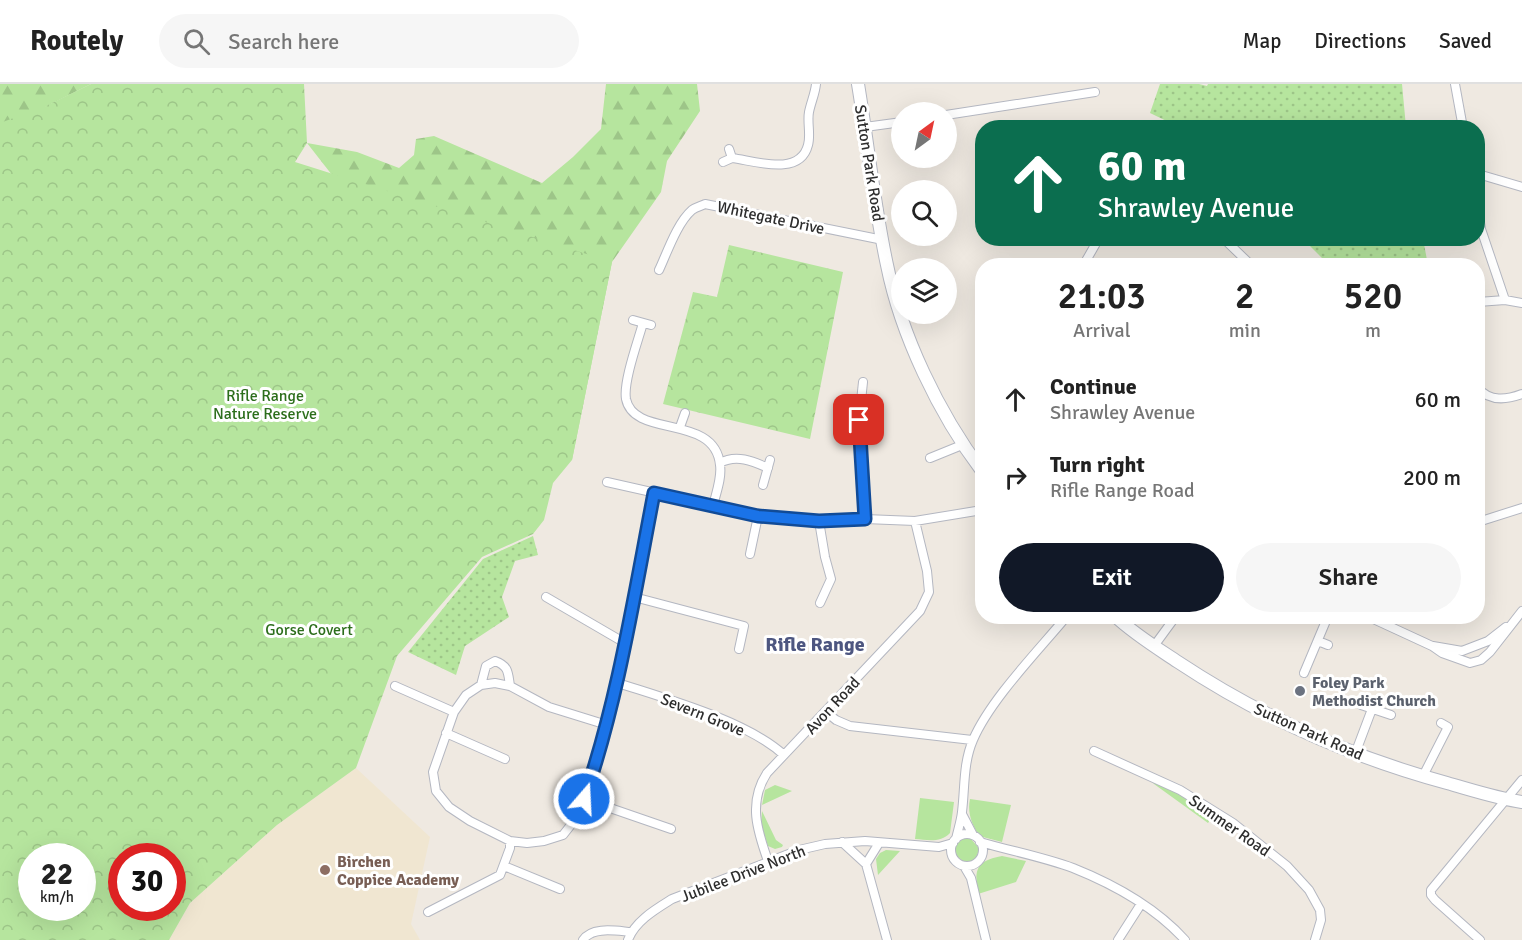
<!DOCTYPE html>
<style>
:root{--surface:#fff;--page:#f6f6f6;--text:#222;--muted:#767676;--line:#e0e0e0;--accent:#111827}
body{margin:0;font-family:Signika,sans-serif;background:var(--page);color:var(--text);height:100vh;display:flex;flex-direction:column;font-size:22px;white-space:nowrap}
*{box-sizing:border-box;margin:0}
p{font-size:20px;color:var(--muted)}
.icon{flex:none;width:33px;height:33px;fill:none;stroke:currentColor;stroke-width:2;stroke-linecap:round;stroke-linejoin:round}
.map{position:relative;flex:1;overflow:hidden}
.sheet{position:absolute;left:975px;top:174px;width:510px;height:366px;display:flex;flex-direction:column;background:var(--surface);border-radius:24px;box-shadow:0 6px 24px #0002}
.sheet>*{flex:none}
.top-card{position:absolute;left:975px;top:36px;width:510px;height:126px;border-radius:24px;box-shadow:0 6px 24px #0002;background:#0b6e4f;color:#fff;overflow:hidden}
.needle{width:39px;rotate:33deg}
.controls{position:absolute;left:891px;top:18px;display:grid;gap:12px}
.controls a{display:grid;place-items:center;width:66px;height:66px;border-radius:50%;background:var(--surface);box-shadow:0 6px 24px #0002;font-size:30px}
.speed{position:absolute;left:18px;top:759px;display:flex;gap:12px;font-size:30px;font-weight:700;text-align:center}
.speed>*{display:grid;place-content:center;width:78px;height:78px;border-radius:50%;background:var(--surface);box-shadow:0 6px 24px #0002;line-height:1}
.speed small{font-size:15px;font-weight:400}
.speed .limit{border:9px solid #d22;background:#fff;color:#111}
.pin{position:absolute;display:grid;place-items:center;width:51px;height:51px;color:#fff;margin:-26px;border-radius:12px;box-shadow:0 3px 9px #0006}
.me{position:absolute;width:66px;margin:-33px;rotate:19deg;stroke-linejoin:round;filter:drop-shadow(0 0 4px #0008)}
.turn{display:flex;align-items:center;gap:21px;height:126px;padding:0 24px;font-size:27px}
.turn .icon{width:78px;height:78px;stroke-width:2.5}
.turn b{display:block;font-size:42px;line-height:51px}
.eta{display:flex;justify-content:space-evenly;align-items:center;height:102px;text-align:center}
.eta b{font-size:36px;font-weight:600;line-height:42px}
.button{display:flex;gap:12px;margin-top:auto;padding:12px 24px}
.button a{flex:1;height:69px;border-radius:36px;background:var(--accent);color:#fff;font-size:24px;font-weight:600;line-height:69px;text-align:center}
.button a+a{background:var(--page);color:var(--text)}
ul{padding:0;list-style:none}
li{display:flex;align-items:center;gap:18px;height:78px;padding:0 24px}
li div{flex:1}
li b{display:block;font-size:22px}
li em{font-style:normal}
header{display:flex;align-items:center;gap:36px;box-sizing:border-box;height:84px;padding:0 30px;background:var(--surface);border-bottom:2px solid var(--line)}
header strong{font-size:28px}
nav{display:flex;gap:33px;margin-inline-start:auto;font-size:21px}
.search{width:420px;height:54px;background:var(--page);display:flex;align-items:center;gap:15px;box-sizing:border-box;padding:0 21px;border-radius:33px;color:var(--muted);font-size:22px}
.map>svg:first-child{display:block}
.education{fill:#f0e6d1}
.grass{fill:#b6e59e}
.forest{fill:url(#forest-firs)}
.park{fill:url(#park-crowns);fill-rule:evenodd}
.garden{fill:url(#garden-dots)}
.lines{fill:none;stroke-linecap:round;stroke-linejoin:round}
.street-casing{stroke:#b4b7c1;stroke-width:10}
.secondary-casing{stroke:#b4b7c1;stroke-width:14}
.street{stroke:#fff;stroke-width:8}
.secondary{stroke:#fff;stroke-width:12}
.route-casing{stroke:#114b97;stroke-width:15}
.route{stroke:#1a73e8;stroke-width:10}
.worship-dot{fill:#6b7280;stroke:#fff;stroke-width:2}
.education-dot{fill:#8d6e63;stroke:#fff;stroke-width:2}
.labels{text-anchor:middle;stroke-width:6;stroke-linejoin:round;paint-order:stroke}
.street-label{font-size:16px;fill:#2e2e2e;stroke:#fff}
.park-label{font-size:16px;fill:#2c6e1b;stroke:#fff}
.worship-label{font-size:16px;font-weight:bold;fill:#5b616d;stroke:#fff;text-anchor:start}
.education-label{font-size:16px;font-weight:bold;fill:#785e54;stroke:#fff;text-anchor:start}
.quarter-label{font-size:20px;font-weight:bold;fill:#4d5680;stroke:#fff}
</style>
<header>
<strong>Routely</strong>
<div class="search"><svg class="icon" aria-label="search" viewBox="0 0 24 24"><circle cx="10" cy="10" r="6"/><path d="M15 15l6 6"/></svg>Search here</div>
<nav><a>Map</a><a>Directions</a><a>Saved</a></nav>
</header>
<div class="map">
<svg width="1522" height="856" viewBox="0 0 1522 856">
<defs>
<pattern id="forest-firs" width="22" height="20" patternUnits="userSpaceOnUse" patternTransform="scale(1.5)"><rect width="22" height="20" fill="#b6e59e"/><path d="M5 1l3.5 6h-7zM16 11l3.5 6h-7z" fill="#9dc588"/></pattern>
<pattern id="park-crowns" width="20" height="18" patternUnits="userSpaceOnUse" patternTransform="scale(1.5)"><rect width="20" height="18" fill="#b6e59e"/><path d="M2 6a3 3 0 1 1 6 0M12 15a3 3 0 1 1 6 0" fill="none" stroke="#9dc588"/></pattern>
<pattern id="garden-dots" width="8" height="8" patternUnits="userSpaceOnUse" patternTransform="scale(1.5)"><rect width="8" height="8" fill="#b6e59e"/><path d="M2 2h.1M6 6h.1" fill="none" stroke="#9dc588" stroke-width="1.8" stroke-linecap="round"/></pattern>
</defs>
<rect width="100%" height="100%" fill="#efe9e1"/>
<!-- education -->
<path class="education" d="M 356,684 L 430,753 L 411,840 L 420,856 L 169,856 L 190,819 L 277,741 Z"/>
<!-- grass -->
<path class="grass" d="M 1147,691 L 1215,729 L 1208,739 L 1154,700 Z
M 775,701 L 792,707 L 762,721 L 765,706 Z
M 920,714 L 954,718 L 950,749 C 941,759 927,756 915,755 Z
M 970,715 L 1011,721 L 1002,758 L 979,752 C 972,740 967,729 970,715 Z
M 762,727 L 776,756 L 783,761 L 782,763 L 775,765 L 768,762 L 761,741 Z
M 963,752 L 970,754 L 979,764 L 977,773 L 967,781 L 956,771 L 954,763 Z
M 886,766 L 900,767 L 878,791 L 876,775 L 880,769 Z
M 1002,772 L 1026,777 L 1016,798 L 978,810 C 974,785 976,777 1002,772 Z"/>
<!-- forest -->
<path class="forest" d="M 0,0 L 91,0 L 25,33 L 0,42 Z
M 606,0 L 697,0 L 700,27 L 667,77 L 661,108 L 612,178 L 572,376 L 350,114 L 307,59 L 357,68 L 399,84 L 414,71 L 416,55 L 434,52 L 542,99 L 573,73 L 601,45 Z"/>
<!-- park -->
<path class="park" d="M 91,0 L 304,0 L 307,59 L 295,78 L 612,178 L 572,376 L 553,399 L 544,436 L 533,450 L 482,473 L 397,572 L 356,684 L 277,741 L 190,819 L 169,856 L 0,856 L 0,39 L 46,22 ZM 32,772 L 82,772 L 82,824 L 32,824 ZM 122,772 L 172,772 L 172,824 L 122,824 Z
M 729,161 L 843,188 L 810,355 L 663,320 L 693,208 L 717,213 Z"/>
<!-- garden -->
<path class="garden" d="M 1160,0 L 1199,0 L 1207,2 L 1208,0 L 1402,0 L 1406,43 L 1179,43 L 1150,29 Z
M 1303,155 L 1423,155 L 1428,181 L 1329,181 Z
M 533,452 L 538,471 L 515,477 L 502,513 L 509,533 L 465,562 L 456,591 L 408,568 L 483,475 Z"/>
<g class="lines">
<defs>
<path id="street" d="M 1455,0 L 1463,44
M 946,31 L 1095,8
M 865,43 L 902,38
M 732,74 C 755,77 800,93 808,61 C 811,51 807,38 809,28 C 811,18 815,10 816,0
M 723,78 L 732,74 L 729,65
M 1478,90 L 1522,103
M 1478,126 L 1481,145 L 1505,216
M 1223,154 L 1252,182
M 1083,182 L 1099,154
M 659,186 C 667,169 677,139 692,126 C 696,123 701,122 705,120 L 883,156
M 1478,218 L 1505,216 L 1522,219
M 633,236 L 651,241
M 643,239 C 638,257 623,298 626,315 C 634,355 715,329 720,381 C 722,394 716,409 713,422
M 863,298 L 859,336 L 865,435
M 1478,304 C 1490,318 1506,316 1522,310
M 680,343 L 685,329
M 930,374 L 962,361
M 720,379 C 736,370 753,377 768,384
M 607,398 L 758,432 L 819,437 L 865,435 L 915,437 L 982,426
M 763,401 L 770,376
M 819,437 L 825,473 L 831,495 L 820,519
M 1478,438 L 1522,424
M 750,470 L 758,432
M 546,513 L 625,559
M 634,513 L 744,542 L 739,565
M 1367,532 L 1432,562 L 1442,569 L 1470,579 L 1481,576 L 1490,568 L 1522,527
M 1318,557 L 1328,561
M 1154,562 L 1176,532
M 1433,562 L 1462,567 L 1488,557 L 1506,543
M 1304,589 L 1328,532
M 618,599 C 667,615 747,637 784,671
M 481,601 L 486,582 L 495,577 C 509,582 508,589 510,602
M 395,602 L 454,628
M 1361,621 L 1391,631
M 826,628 L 836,636 L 850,642 L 972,656
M 607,641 L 549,623 L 510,602 L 495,599 L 481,601 L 466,611 L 454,628 L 433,688 L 436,707 L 449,723 L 470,737 L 510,757 L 527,759 L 544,757 L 563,751 L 574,737 L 584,715 L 601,664 L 618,599 L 654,409
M 446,649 L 505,675
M 1094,667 L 1180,706 L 1233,739 L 1287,782 L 1309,806 L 1320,826 L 1321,836 L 1315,856
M 1355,670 L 1372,625
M 1423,692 L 1448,643 L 1441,639
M 584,715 L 671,745
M 962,730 L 973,751
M951 766a16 16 0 1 1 32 0a16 16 0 1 1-32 0Z
M 956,755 C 958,746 961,737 962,728 C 965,704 963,679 973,656 C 990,616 1038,567 1067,532
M 842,758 L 866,780 L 887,856
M 980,758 C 1011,767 1043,773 1073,784 C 1113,800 1156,824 1185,856
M 768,777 C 757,746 748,718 767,689 L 920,527 L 929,508 L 927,487 L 915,437
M 866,780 L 879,759
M 504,782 L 560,805
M 964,782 L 971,794 L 986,856
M 428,828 L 500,791 L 510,764 L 510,757
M 583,856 C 592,842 617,847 631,848
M 628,856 C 635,837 656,825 672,815 L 799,766 L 825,760 L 865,757 L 939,763 L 953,759
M 1118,856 L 1141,820
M 1480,856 L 1435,816 L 1431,811 L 1431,806 L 1522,696"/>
<path id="secondary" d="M 858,0 C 868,60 874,121 887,181 C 901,251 939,330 982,387
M 1115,532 C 1134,550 1157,564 1178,578 C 1261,633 1351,673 1447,699 C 1472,706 1496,714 1522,718"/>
</defs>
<!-- street casing -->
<use href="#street" class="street-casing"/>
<!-- secondary casing -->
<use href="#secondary" class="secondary-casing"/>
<!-- street -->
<use href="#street" class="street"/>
<!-- secondary -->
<use href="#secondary" class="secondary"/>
</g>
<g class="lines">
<defs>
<path id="route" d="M 584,715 C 618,616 634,512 654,409 L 758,432 L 819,437 L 865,435 L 859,336"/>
</defs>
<!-- route casing -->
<use href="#route" class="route-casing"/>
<!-- route -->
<use href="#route" class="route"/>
</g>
<!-- markers -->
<circle class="worship-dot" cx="1300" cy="607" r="6"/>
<circle class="education-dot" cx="325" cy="786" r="6"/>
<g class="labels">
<!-- street labels -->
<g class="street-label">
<text transform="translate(870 79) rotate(81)" y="6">Sutton Park Road</text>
<text transform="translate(771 133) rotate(12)" y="6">Whitegate Drive</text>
<text transform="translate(832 621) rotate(-47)" y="6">Avon Road</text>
<text transform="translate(703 630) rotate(22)" y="6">Severn Grove</text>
<text transform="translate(1309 647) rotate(24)" y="6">Sutton Park Road</text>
<text transform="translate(1230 741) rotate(35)" y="6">Summer Road</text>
<text transform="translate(743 789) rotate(-21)" y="6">Jubilee Drive North</text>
</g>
<!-- park labels -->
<g class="park-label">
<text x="265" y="317">Rifle Range<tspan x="265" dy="18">Nature Reserve</tspan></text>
<text x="309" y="551">Gorse Covert</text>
</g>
<!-- worship labels -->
<g class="worship-label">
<text x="1312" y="604">Foley Park<tspan x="1312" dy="18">Methodist Church</tspan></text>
</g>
<!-- education labels -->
<g class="education-label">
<text x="337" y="783">Birchen<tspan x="337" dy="18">Coppice Academy</tspan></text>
</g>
<!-- quarter labels -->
<g class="quarter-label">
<text x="815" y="567">Rifle Range</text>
</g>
</g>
</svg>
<div class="controls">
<a><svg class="needle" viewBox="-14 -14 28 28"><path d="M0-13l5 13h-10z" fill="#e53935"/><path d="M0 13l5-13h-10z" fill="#767676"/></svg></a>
<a><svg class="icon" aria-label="search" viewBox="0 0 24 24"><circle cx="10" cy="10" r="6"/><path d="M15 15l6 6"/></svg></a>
<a><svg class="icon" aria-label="layers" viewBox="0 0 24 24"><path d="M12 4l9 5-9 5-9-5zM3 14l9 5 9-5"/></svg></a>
</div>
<div class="speed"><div>22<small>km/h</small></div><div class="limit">30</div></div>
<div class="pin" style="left:859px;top:336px;background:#d93025"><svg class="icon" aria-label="arrive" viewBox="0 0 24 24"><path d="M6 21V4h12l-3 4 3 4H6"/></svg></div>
<svg class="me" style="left:584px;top:715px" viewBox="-20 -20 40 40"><circle r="17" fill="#1a73e8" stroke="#fff" stroke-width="3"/><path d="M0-11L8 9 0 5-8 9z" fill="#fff"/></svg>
<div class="top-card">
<div class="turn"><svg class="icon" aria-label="ahead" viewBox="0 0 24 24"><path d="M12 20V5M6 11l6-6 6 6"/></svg><div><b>60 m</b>Shrawley Avenue</div></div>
</div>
<section class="sheet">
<div class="eta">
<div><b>21:03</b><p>Arrival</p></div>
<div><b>2</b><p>min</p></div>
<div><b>520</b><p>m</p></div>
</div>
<ul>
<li><svg class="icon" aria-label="ahead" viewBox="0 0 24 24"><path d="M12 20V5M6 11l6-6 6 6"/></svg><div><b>Continue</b><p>Shrawley Avenue</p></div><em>60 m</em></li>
<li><svg class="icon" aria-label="right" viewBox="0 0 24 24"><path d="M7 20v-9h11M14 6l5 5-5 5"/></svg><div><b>Turn right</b><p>Rifle Range Road</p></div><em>200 m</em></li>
</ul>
<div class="button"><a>Exit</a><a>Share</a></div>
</section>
</div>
